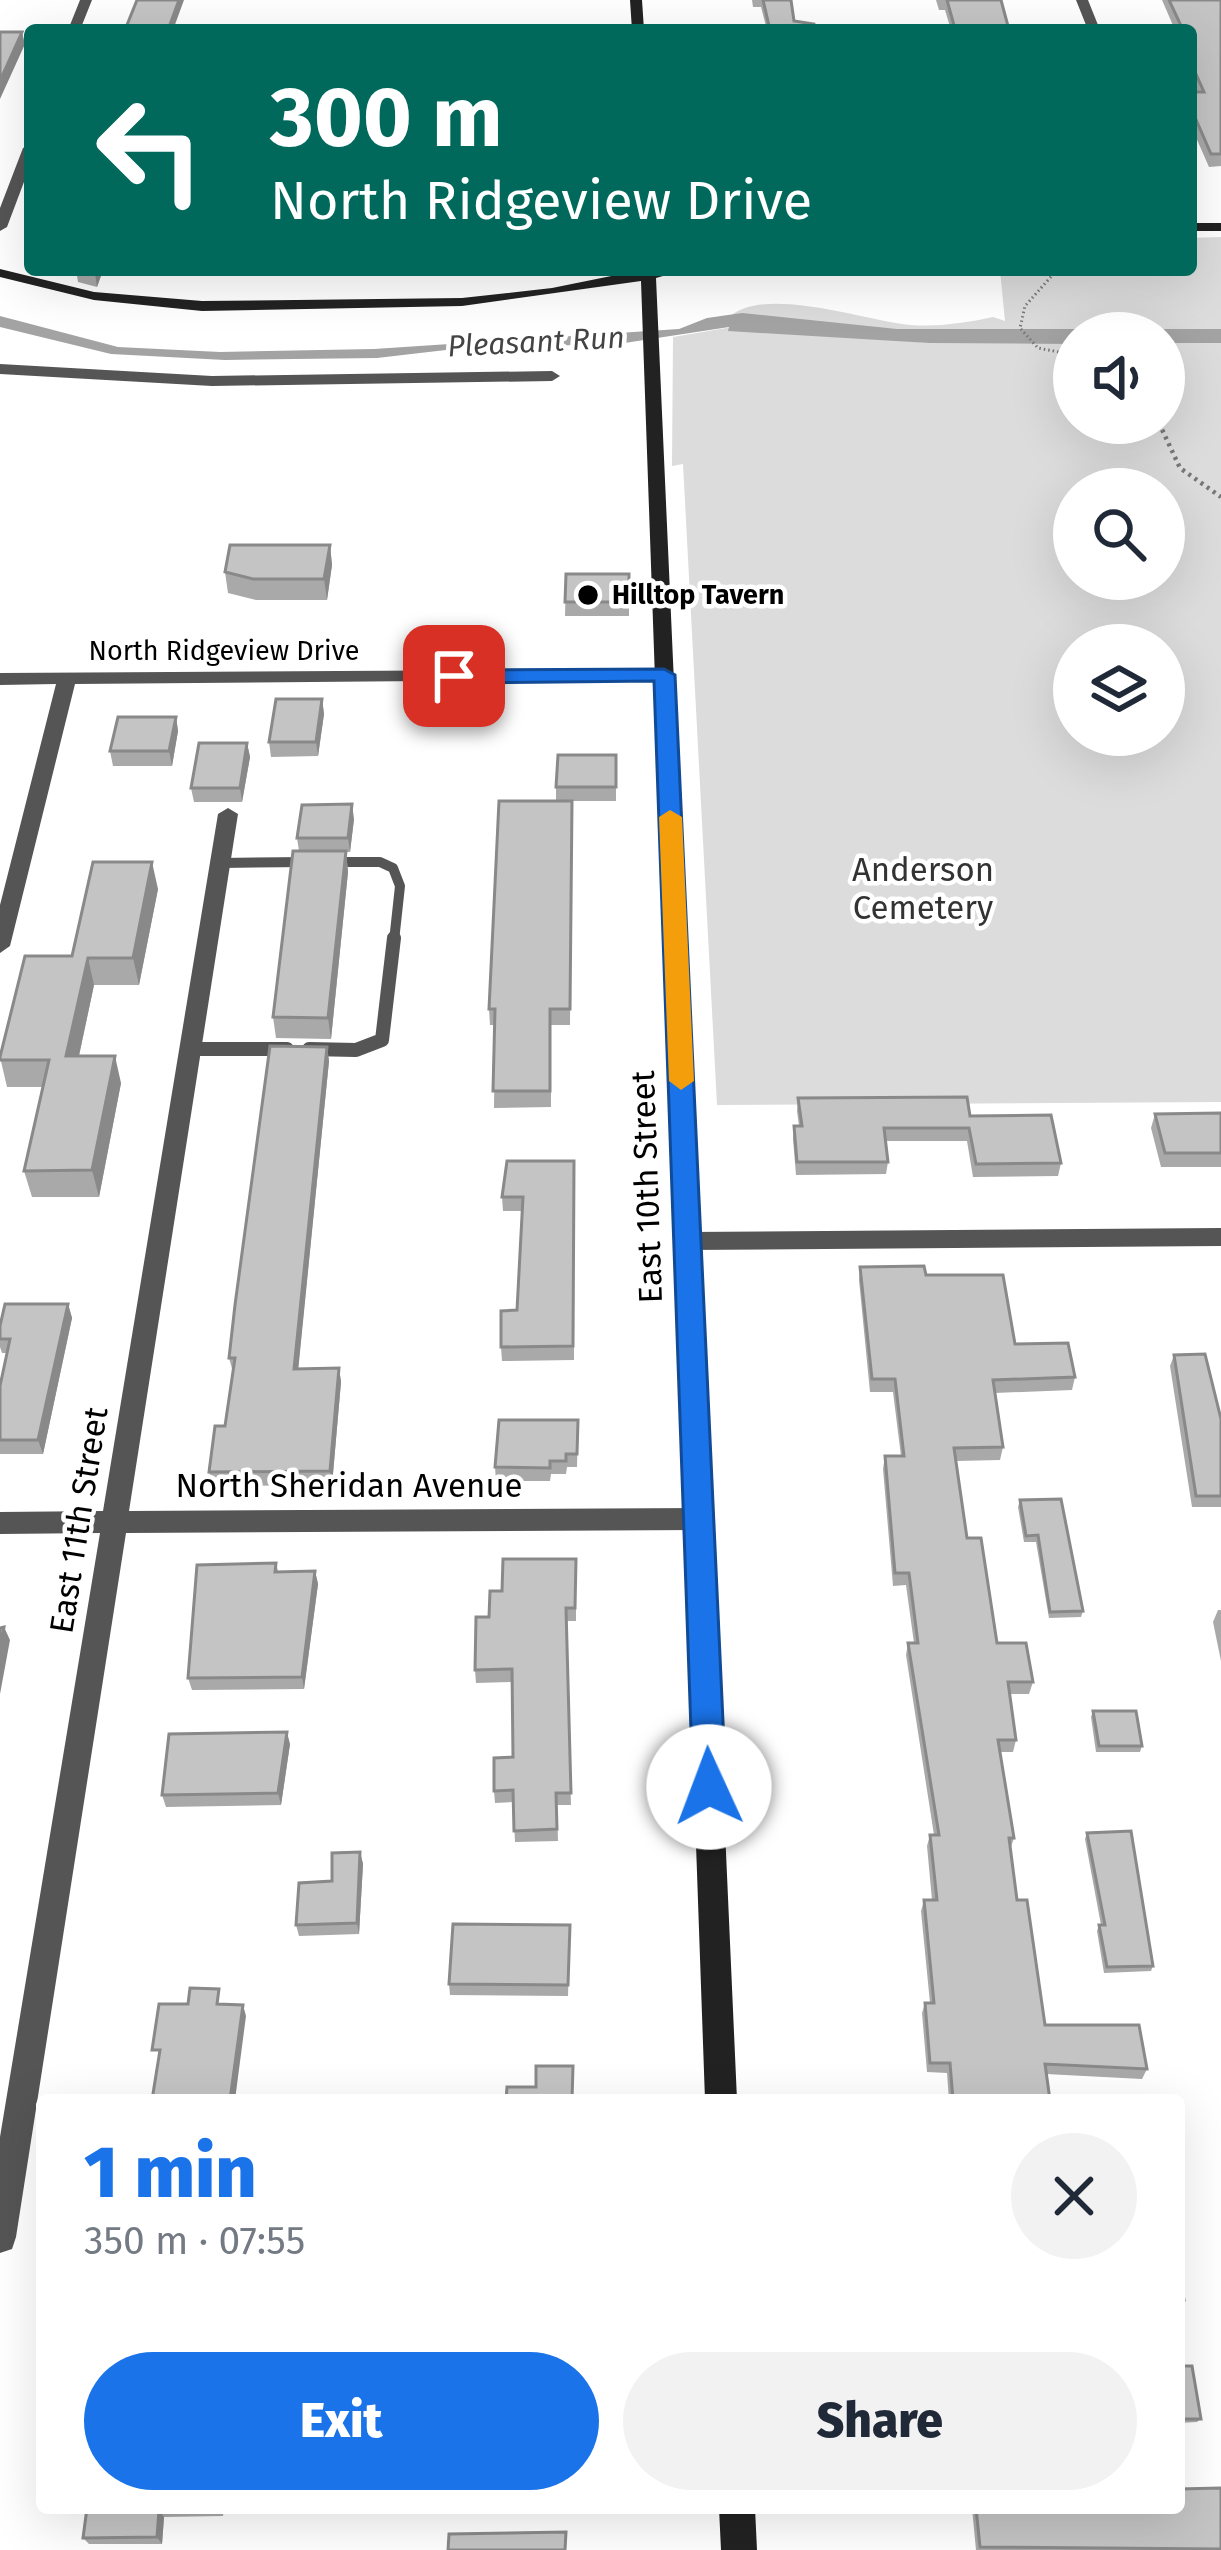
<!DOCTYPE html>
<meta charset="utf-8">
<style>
:root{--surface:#fff;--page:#f2f2f3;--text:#1f2937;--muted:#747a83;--accent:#1a73e8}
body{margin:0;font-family:"Fira Sans",sans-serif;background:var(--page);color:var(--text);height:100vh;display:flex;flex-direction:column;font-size:45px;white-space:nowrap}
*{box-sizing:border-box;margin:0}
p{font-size:39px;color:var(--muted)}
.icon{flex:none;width:66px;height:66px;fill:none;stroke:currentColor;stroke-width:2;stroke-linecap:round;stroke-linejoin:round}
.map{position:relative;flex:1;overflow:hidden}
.panel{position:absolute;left:36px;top:2094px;width:1149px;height:420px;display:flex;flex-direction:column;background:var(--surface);border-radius:12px;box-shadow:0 12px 48px #0002}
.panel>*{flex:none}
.banner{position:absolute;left:24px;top:24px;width:1173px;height:252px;border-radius:12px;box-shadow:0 12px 48px #0002;background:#00695c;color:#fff;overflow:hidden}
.tools{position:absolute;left:1053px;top:312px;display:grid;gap:24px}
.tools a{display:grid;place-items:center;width:132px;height:132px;border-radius:50%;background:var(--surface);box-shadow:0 12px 48px #0002;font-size:60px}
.pin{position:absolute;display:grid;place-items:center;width:102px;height:102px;color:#fff;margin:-51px;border-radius:24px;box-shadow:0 6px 18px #0006}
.me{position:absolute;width:132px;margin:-66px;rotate:358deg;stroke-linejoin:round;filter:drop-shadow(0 0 9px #0008)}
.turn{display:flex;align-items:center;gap:42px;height:252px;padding:0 48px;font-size:54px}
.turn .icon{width:156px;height:156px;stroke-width:2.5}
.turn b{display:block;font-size:84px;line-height:102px}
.round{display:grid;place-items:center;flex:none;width:126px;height:126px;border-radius:63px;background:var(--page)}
.overview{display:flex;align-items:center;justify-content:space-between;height:204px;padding:0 48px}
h1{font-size:72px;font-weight:800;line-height:90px;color:var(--accent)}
.button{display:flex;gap:24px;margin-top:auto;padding:24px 48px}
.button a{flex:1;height:138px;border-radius:72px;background:var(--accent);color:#fff;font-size:48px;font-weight:800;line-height:138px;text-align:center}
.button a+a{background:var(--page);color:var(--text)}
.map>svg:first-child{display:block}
.green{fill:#dcdcdc;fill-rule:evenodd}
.water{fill:#a3a3a3}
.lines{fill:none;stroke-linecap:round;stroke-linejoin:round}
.path-far1{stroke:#777;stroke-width:3;stroke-dasharray:1.5 3;stroke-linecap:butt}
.path{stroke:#777;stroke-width:4.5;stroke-dasharray:3 4.5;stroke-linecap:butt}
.lane-far1{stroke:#555;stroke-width:10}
.lane{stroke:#555;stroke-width:14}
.street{fill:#555;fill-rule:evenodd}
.secondary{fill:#222;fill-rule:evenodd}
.wall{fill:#a9a9a9}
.shaded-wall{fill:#898989}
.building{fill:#c4c4c4;stroke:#898989;stroke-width:3}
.route{fill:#1a73e8;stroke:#114b97;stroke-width:3}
.slow{fill:#f59e0b}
.poi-dot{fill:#000;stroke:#fff;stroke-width:4.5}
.labels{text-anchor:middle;stroke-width:9;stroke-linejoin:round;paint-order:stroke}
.far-poi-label{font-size:27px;font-weight:bold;fill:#000;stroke:#fff;text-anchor:start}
.far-street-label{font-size:27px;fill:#000;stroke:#fff}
.far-water-label{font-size:30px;font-style:italic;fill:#444;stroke:#fff}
.park-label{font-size:33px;fill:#333;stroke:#fff}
.street-label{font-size:33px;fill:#000;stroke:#fff}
</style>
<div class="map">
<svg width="1221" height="2550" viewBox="0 0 1221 2550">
<rect width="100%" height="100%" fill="#fff"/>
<!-- green -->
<path class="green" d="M 1221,237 L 1221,1102 L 717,1105 L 683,464 L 672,466 L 673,337 L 738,326 L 929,343 L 1007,342 L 729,317 C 765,285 866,321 910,325 C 938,327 966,323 993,317 L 1005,321 L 1000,270 L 1191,270 L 1191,238 ZM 1074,333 L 1164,333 L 1164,423 L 1074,423 ZM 1074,489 L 1164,489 L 1164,579 L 1074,579 ZM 1074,645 L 1164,645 L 1164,735 L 1074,735 Z"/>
<!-- water -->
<path class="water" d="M 742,313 L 897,329 L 1221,329 L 1221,343 L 1164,343 L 1164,333 L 1074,333 L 1074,344 L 929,343 L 728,331 L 729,327 L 618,344 L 463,348 L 377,358 L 225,360 L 111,354 L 0,327 L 0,316 L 118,347 L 220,352 L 374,349 L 679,329 L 707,318 Z"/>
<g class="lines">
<!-- path-far1 -->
<path class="path-far1" d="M 1057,270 L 1025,306 L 1020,328 L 1038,348 L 1074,355"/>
<!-- path -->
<path class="path" d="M 1159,423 L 1180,468 L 1221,497"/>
<!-- lane-far1 -->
<path class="lane-far1" d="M 329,862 L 380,862 L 393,868 L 400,886 L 394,941
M 219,863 L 307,862"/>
<!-- lane -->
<path class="lane" d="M 190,1049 L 287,1049
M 309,1049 L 356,1050 L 382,1040 L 394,938"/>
<!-- street -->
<path class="street" d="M 80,0 L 92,0 L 80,30 L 68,30 Z
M 1076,0 L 1088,0 L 1100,30 L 1088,30 Z
M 30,144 L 30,166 L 7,227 L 0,231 L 0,208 L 23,148 Z
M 0,364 L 212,376 L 552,371 L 560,376 L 552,381 L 212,386 L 0,374 Z
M 664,669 L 673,675 L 671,679 L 75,684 L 10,946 L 0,953 L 0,905 L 56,684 L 0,685 L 0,673 Z
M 228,808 L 238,814 L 129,1511 L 699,1508 L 708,1511 L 712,1519 L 708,1527 L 699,1530 L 126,1533 L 16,2237 L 12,2249 L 0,2253 L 0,2137 L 100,1533 L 0,1534 L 0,1512 L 103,1511 L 218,814 Z
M 1221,1228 L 1221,1246 L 688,1250 L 676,1241 L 688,1232 Z"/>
<!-- secondary -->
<path class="secondary" d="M 630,0 L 642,0 L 644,30 L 632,30 Z
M 1191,223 L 1221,223 L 1221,231 L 1191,231 Z
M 0,269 L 94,292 L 202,301 L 462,298 L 552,288 L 641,270 L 684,270 L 656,278 L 737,2100 L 705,2100 L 641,281 L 462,306 L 202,311 L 94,300 L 0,277 Z
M 719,2508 L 755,2508 L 757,2550 L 721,2550 Z"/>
</g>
<!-- wall -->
<path class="wall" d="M 752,0 L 791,0 L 794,21 L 815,30 L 767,30 L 761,7 L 753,7 Z
M 936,0 L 1001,0 L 1007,30 L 951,30 L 945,10 L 939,10 Z
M 1162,0 L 1221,0 L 1221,166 L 1209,167 L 1191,126 L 1191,92 L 1196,92 L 1191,81 L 1191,30 L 1175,30 Z
M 76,270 L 103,270 L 97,287 L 78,282 Z
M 513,270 L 551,270 L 551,273 L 513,273 Z
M 330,545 L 332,565 L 327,600 L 256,600 L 228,593 L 225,572 Z
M 566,574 L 629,574 L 629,616 L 565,616 Z
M 322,699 L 324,714 L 318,756 L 271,757 L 269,742 Z
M 176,717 L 178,731 L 172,766 L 113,766 L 110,751 Z
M 247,743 L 250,757 L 242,802 L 194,802 L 191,788 Z
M 616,755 L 616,801 L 572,801 L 570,1025 L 551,1025 L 551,1107 L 494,1108 L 495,1025 L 490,1025 L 489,1009 L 556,801 L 556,787 Z
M 354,819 L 350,852 L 346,852 L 348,872 L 331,1039 L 276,1038 L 273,1017 L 299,851 L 297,838 Z
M 158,889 L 139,985 L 94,985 L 79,1056 L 121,1083 L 99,1197 L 32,1197 L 24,1171 L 43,1087 L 7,1087 L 0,1057 L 72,956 Z
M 327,1047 L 329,1061 L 298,1368 L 339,1368 L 341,1382 L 332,1485 L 213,1486 L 209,1472 L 225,1426 L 233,1372 L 229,1358 Z
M 798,1098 L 970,1116 L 1061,1163 L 1058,1176 L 973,1177 L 967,1141 L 886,1141 L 888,1162 L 886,1174 L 796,1175 L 793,1139 L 794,1126 L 799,1126 L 797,1111 Z
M 1221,1113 L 1221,1167 L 1161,1167 L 1151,1128 L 1155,1114 Z
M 574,1161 L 574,1360 L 502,1361 L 501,1347 L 517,1310 L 522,1211 L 503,1211 L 502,1197 Z
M 860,1267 L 926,1275 L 1015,1344 L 1075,1377 L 1072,1390 L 995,1393 L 1003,1447 L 1000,1460 L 956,1461 L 967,1538 L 997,1643 L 1033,1682 L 1029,1694 L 1010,1694 L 1016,1740 L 1013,1752 L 1000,1752 L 1014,1838 L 1010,1850 L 1017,1900 L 1045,2025 L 1147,2069 L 1142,2079 L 1046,2074 L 1050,2100 L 949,2100 L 947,2073 L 927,2072 L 922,2013 L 925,2003 L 930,2003 L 921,1911 L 924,1900 L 932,1900 L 927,1846 L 930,1835 L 934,1835 L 906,1655 L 908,1643 L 914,1643 L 906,1585 L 893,1586 L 883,1469 L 885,1456 L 901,1456 L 893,1392 L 870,1392 L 859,1280 Z
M 68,1304 L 72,1318 L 43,1454 L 0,1454 L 0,1386 L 7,1353 L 2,1353 L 0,1347 L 0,1326 Z
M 1174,1355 L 1221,1419 L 1221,1507 L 1192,1507 L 1170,1366 Z
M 578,1420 L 577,1467 L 567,1467 L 566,1474 L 551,1474 L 550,1481 L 496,1481 L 495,1467 Z
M 1020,1500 L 1083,1611 L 1081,1617 L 1049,1618 L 1036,1542 L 1024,1542 L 1018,1507 Z
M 576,1559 L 576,1621 L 566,1621 L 571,1805 L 557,1805 L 558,1841 L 515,1842 L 513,1802 L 495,1803 L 494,1791 L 513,1757 L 512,1682 L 476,1683 L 475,1670 L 489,1617 L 502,1591 Z
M 276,1563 L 278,1571 L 315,1571 L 318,1584 L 304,1689 L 192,1690 L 188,1678 Z
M 1218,1610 L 1221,1610 L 1221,1661 L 1213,1622 Z
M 1093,1711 L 1142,1746 L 1140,1752 L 1096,1752 L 1091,1717 Z
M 290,1744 L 281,1805 L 166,1807 L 162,1795 Z
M 1087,1833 L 1153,1966 L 1151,1971 L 1104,1973 L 1097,1931 L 1099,1925 L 1101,1925 L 1085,1839 Z
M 360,1852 L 363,1864 L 359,1934 L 299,1936 L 296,1925 L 332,1881 Z
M 570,1925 L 568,1996 L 450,1995 L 449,1984 Z
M 1179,2366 L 1201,2419 L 1197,2422 L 1179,2423 Z
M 1221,2488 L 1221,2550 L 976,2550 L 972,2508 L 1179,2508 Z
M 87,2508 L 224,2508 L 223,2516 L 164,2517 L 162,2544 L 89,2544 L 83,2538 Z"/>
<!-- shaded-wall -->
<path class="shaded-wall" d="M 179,0 L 184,0 L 173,30 L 168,30 Z
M 22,32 L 25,44 L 0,99 L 0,81 Z
M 96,270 L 103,270 L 97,287 L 95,273 Z
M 330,545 L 332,565 L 327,600 L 324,579 Z
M 322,699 L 324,714 L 318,756 L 316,742 Z
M 176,717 L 178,731 L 172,766 L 169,751 Z
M 247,743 L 250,757 L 242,802 L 240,788 Z
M 352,804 L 354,819 L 350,852 L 348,838 Z
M 346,851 L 348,872 L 331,1039 L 328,1018 Z
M 152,862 L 158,889 L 139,985 L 133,958 Z
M 88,958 L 94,985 L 73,1083 L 66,1056 Z
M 327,1047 L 329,1061 L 297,1382 L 294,1369 Z
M 115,1056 L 121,1083 L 99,1197 L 92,1170 Z
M 68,1304 L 72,1318 L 43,1454 L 38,1440 Z
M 339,1368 L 341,1382 L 332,1485 L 330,1471 Z
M 315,1571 L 318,1584 L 304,1689 L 302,1677 Z
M 4,1627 L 10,1640 L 0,1694 L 0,1651 Z
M 287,1732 L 290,1744 L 281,1805 L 278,1793 Z
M 360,1852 L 363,1864 L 359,1934 L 357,1923 Z
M 243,2005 L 246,2016 L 235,2100 L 230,2100 Z
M 159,2510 L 164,2517 L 162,2544 L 157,2537 Z"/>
<!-- building -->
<path class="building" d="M 137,0 L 179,0 L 168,30 L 125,30 Z
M 763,0 L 791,0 L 794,21 L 814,24 L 815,30 L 770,30 Z
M 947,0 L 1001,0 L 1008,26 L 1003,26 L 1005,30 L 955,29 Z
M 1169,0 L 1221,0 L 1221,154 L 1211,154 L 1191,108 L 1191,92 L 1204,92 L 1191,63 L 1191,30 L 1183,30 Z
M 0,32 L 22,32 L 0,81 Z
M 230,545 L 330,545 L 324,579 L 253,579 L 225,572 Z
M 566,574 L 629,574 L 629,602 L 565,602 Z
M 276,699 L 322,699 L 316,742 L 269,742 Z
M 118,717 L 176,717 L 169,751 L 110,751 Z
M 199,743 L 247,743 L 240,788 L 191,788 Z
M 558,755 L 616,755 L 616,787 L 556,787 Z
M 499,801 L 572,801 L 570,1009 L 550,1009 L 550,1091 L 493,1091 L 495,1009 L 489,1009 Z
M 352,804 L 348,838 L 297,838 L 302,805 Z
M 293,851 L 346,851 L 328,1018 L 273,1017 Z
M 93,862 L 152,862 L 133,958 L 88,958 L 66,1056 L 115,1056 L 92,1170 L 24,1171 L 49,1060 L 0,1060 L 0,1057 L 25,956 L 72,956 Z
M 270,1046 L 327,1047 L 294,1369 L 339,1368 L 330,1471 L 209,1472 L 215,1426 L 225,1426 L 235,1358 L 229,1358 L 235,1305 Z
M 967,1097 L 970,1116 L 1051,1115 L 1061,1163 L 976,1164 L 969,1128 L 884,1128 L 888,1162 L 797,1162 L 794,1126 L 802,1126 L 798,1098 Z
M 1221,1113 L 1221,1153 L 1165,1153 L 1155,1114 Z
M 507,1161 L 574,1161 L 573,1346 L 501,1347 L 501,1311 L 517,1310 L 523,1197 L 502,1197 Z
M 924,1266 L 926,1275 L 1003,1275 L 1015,1344 L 1068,1343 L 1075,1377 L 993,1380 L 1003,1447 L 954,1448 L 967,1538 L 981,1538 L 997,1643 L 1026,1643 L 1033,1682 L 1008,1682 L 1016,1740 L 998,1740 L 1014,1838 L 1009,1838 L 1017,1900 L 1027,1900 L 1045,2025 L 1139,2025 L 1147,2069 L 1045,2064 L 1050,2100 L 953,2100 L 950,2063 L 930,2063 L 925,2003 L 934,2003 L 924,1900 L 937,1900 L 930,1835 L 939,1835 L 908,1643 L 918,1643 L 909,1573 L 895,1573 L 885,1456 L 904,1456 L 895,1379 L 872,1379 L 860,1267 Z
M 5,1304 L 68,1304 L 38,1440 L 0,1440 L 0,1386 L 10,1339 L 0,1339 L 0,1326 Z
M 1205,1354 L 1221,1419 L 1221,1496 L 1196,1496 L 1174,1355 Z
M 499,1420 L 578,1420 L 577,1454 L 566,1454 L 566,1461 L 550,1461 L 550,1468 L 495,1467 Z
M 1061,1499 L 1083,1611 L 1050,1612 L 1038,1535 L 1026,1536 L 1020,1500 Z
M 503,1559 L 576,1559 L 575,1608 L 566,1608 L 571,1793 L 556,1793 L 557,1829 L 514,1831 L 513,1790 L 494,1791 L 494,1758 L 513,1757 L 512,1669 L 475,1670 L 476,1617 L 489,1617 L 490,1591 L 502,1591 Z
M 276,1563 L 275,1572 L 315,1571 L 302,1677 L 188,1678 L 197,1565 Z
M 4,1627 L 0,1651 L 0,1628 Z
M 1093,1711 L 1136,1711 L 1142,1746 L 1099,1746 Z
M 287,1732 L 278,1793 L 162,1795 L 169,1734 Z
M 1131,1831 L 1153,1966 L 1107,1967 L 1099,1925 L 1105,1925 L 1087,1833 Z
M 360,1852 L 357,1923 L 296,1925 L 299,1883 L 332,1881 L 332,1853 Z
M 453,1924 L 570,1925 L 568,1985 L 449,1984 Z
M 190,1988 L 219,1989 L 217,2004 L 243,2005 L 230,2100 L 152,2100 L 160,2050 L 152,2050 L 159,2004 L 188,2004 Z
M 536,2066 L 573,2066 L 572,2100 L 506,2100 L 507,2087 L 536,2087 Z
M 1179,2268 L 1184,2300 L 1179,2300 Z
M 1179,2366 L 1192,2366 L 1201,2419 L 1179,2419 Z
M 1221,2488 L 1221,2549 L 980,2547 L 976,2508 L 1179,2508 L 1179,2489 Z
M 87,2508 L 219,2508 L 159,2510 L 157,2537 L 83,2538 Z
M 566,2532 L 565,2550 L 448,2550 L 449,2534 Z"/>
<!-- route -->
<path class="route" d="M 664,669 L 675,675 L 726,1787 L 721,1798 L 709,1802 L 698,1798 L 693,1787 L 654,681 L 454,683 L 444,676 L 454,670 Z"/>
<!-- slow -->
<path class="slow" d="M 670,810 L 682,817 L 694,1081 L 681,1090 L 669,1081 L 659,817 Z"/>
<!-- markers -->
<circle class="poi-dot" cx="588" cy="595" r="12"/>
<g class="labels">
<!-- far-poi labels -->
<g class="far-poi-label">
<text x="612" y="604">Hilltop Tavern</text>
</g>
<!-- far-street labels -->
<g class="far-street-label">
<text x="224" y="660">North Ridgeview Drive</text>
</g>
<!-- far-water labels -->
<g class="far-water-label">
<text transform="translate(536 342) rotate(-3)" y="10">Pleasant Run</text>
</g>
<!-- park labels -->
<g class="park-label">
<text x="923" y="881">Anderson<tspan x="923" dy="38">Cemetery</tspan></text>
</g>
<!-- street labels -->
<g class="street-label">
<text transform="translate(646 1187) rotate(-92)" y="12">East 10th Street</text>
<text x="349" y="1497">North Sheridan Avenue</text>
<text transform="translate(78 1520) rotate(-81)" y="12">East 11th Street</text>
</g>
</g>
</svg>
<div class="tools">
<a><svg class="icon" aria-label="sound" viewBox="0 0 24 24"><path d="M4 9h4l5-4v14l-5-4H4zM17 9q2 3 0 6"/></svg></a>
<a><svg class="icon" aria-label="search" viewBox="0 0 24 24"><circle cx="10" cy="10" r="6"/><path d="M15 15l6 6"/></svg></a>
<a><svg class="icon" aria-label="layers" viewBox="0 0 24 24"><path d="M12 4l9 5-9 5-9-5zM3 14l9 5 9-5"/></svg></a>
</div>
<div class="pin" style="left:454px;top:676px;background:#d93025"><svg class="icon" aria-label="arrive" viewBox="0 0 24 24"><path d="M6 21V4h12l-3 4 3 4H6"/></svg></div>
<svg class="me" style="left:709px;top:1787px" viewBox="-20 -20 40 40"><circle r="19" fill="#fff"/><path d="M0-13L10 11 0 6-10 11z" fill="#1a73e8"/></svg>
<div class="banner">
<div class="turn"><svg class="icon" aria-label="left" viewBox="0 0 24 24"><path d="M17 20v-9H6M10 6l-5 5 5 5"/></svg><div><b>300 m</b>North Ridgeview Drive</div></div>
</div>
<section class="panel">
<div class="overview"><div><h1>1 min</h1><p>350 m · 07:55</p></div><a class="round"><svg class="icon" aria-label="close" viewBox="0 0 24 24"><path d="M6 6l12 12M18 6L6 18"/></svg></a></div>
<div class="button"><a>Exit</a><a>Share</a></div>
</section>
</div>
